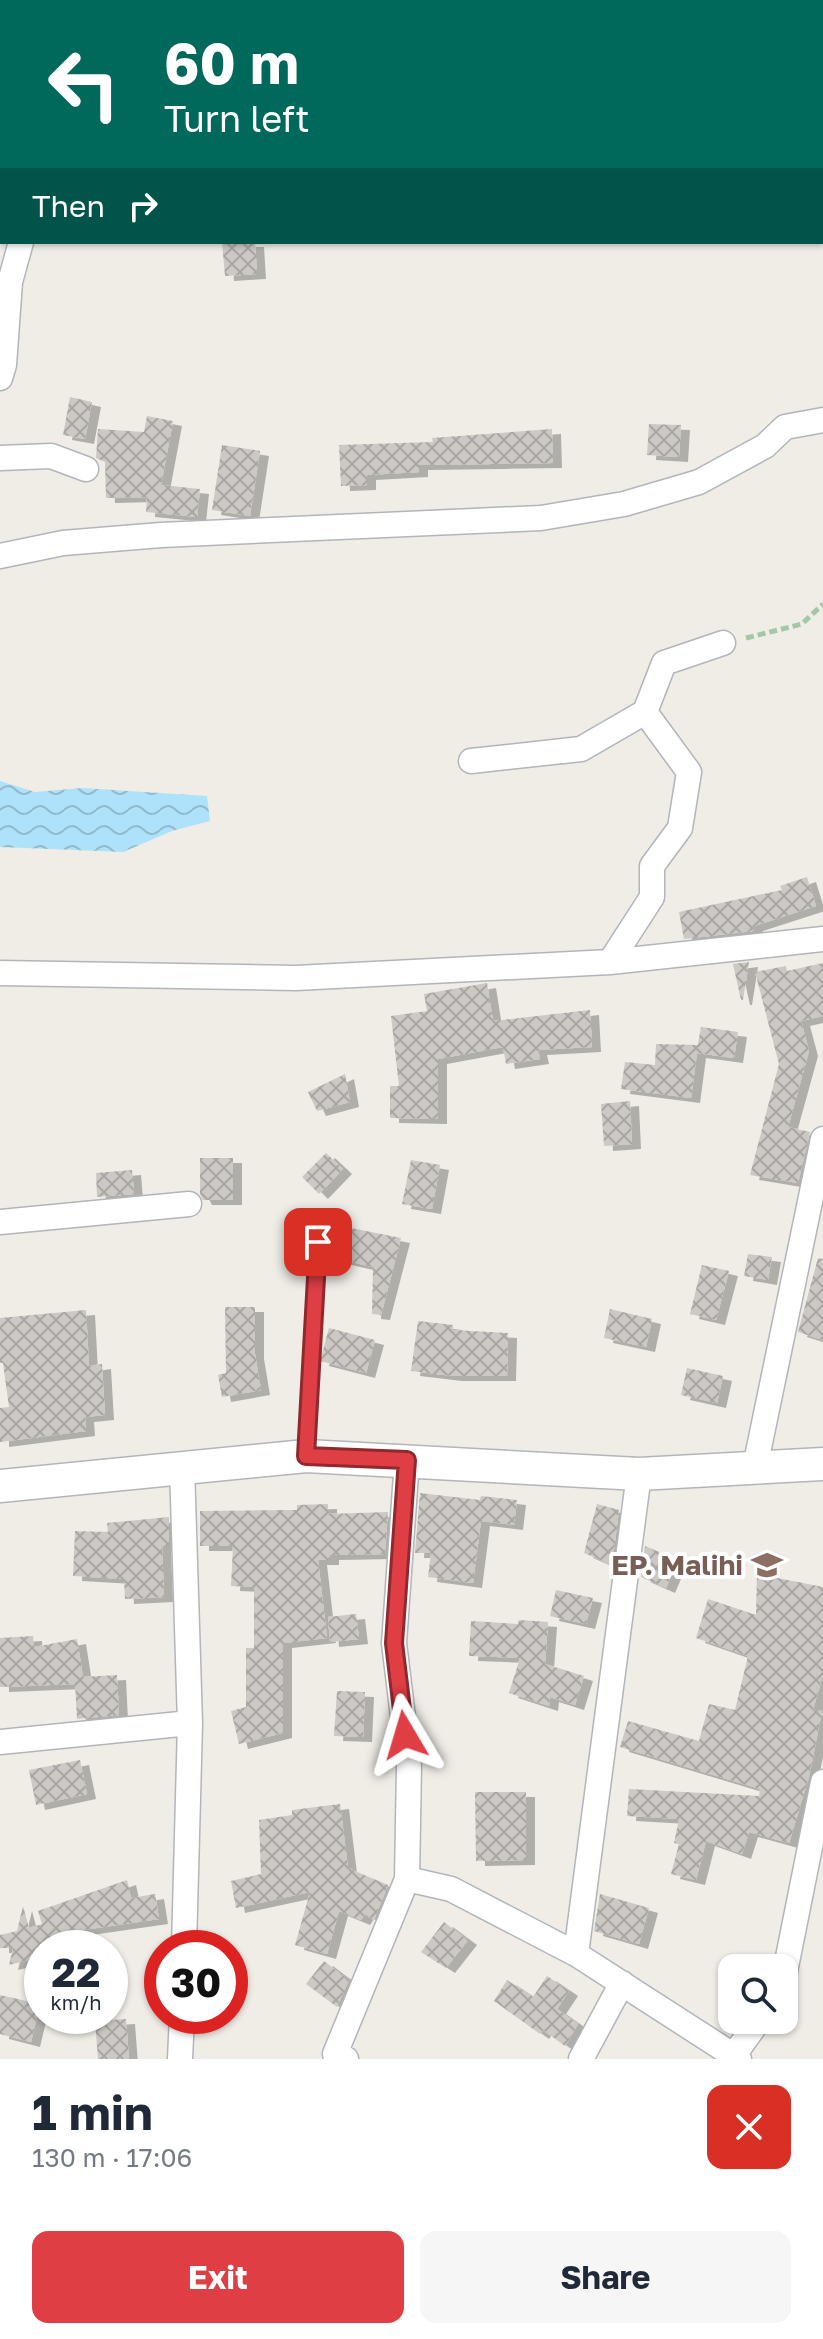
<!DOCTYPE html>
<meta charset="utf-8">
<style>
:root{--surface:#fff;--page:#f6f6f7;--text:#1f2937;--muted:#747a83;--accent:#df3e45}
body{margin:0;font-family:"Golos Text",sans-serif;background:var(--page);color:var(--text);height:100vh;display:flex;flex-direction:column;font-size:30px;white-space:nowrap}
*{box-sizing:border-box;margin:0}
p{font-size:26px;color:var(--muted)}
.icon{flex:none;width:44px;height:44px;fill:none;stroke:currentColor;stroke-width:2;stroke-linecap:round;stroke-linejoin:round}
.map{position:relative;height:2059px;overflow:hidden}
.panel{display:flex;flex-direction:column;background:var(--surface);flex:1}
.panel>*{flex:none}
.hud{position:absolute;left:0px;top:0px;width:824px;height:244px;box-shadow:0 2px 6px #0004;background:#00695c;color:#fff;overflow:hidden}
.controls{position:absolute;left:718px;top:1954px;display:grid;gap:16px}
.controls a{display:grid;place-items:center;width:80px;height:80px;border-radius:16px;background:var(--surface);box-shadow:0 2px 6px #0004;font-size:40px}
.speed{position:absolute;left:24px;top:1930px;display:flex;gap:16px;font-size:40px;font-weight:700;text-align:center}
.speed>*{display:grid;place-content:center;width:104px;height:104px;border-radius:50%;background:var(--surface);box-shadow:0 2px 6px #0004;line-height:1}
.speed small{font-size:20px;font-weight:400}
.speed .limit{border:12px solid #d22;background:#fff;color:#111}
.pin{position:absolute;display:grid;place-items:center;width:68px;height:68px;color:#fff;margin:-34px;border-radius:16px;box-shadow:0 4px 12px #0006}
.me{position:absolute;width:88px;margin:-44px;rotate:353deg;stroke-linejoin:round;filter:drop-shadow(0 0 6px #0008)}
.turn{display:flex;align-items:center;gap:28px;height:168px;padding:0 32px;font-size:36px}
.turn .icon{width:104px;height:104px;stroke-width:2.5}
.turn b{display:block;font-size:56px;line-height:68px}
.then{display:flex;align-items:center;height:76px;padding:0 32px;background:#0003;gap:16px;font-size:30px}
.round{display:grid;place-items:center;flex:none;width:84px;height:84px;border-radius:16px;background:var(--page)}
.summary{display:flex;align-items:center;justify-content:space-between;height:136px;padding:0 32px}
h1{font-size:48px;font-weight:700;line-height:60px}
.button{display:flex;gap:16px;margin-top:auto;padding:16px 32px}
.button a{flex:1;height:92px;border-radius:16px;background:var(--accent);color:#fff;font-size:32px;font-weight:700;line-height:92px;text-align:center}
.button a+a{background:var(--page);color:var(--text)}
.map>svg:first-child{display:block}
.water{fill:url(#water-waves)}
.building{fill:url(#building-cross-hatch);filter:url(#shadow)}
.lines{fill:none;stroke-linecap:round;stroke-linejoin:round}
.service-casing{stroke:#b2b5b9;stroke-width:15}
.minor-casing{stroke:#b2b5b9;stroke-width:27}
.tertiary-casing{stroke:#b2b5b9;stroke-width:35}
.path{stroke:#a1c9a7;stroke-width:5;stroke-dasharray:8 4;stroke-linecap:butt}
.service{stroke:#fff;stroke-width:12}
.minor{stroke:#fff;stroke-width:24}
.tertiary{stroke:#fff;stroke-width:32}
.route-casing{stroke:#91282d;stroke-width:20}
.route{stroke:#df3e45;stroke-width:14}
.labels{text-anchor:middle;stroke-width:8;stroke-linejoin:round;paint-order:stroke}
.education-label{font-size:28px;font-weight:bold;fill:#785e54;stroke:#fff;text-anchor:end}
</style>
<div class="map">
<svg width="823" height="2059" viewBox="0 0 823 2059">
<defs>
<pattern id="water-waves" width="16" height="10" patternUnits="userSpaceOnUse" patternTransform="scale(2)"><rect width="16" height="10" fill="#ade2fa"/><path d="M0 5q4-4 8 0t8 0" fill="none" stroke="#90bbce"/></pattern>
<pattern id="building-cross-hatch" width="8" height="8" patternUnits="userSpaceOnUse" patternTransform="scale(2)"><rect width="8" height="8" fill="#ccc8c4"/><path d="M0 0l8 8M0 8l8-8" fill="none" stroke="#a9a6a3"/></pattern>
<filter id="shadow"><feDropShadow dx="9" dy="5" stdDeviation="0" flood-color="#0004"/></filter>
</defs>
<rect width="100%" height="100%" fill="#f0ede7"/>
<!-- water -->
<path class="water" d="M 0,781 L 35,792 L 82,788 L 207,796 L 210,821 L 172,831 L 123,852 L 0,847 Z"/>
<!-- building -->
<path class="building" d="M 222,242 L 255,242 L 257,274 L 225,276 Z
M 70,397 L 92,402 L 85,439 L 63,435 Z
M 147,416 L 173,421 L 161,485 L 200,489 L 197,517 L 146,512 L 147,497 L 106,498 L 105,462 L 96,458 L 98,429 L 144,432 Z
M 649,424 L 681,425 L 679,457 L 647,455 Z
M 552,429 L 553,463 L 419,465 L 419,472 L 367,475 L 367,485 L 341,486 L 339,445 L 433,442 L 432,438 Z
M 222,445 L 260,451 L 250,516 L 212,510 Z
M 807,877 L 816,906 L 754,926 L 753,931 L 684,939 L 679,912 L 782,890 L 780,886 Z
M 749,962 L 743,1000 L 741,1000 L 733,964 Z
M 823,963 L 823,1016 L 801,1021 L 809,1051 L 788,1127 L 810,1132 L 798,1183 L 750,1175 L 779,1064 L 755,972 L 786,966 L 787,971 Z
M 487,983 L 493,1021 L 590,1010 L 592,1047 L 538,1050 L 540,1059 L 506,1064 L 503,1047 L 438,1059 L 438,1119 L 390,1118 L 390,1086 L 399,1086 L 391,1016 L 427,1011 L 424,994 Z
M 701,1027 L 738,1032 L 734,1058 L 697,1053 L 691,1098 L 621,1089 L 625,1062 L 655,1065 L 656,1044 L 698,1045 L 697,1049 Z
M 345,1074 L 350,1102 L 317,1111 L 308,1092 Z
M 630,1101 L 632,1144 L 604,1146 L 601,1104 Z
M 326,1153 L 343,1169 L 319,1194 L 302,1177 Z
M 200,1158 L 233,1158 L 233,1200 L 203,1200 L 200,1194 Z
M 411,1160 L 440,1165 L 432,1209 L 402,1204 Z
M 132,1170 L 134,1194 L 97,1197 L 96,1173 Z
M 341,1226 L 401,1238 L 381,1315 L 372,1314 L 373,1267 L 334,1258 Z
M 748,1254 L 772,1257 L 768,1280 L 744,1276 Z
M 818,1258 L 823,1259 L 823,1340 L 798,1332 Z
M 702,1265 L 729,1271 L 716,1320 L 690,1314 Z
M 225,1307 L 255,1307 L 255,1354 L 261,1390 L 222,1397 L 218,1375 L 226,1373 Z
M 610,1309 L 652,1319 L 646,1347 L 604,1338 Z
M 86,1310 L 89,1366 L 102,1364 L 105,1415 L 85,1417 L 86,1431 L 0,1442 L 0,1408 L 9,1407 L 3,1363 L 0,1363 L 0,1318 Z
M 418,1321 L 453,1325 L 453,1330 L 508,1333 L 507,1376 L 453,1376 L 411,1371 Z
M 329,1328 L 375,1340 L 366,1373 L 320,1361 Z
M 687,1368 L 723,1376 L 717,1403 L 681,1395 Z
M 420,1493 L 480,1500 L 481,1496 L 517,1500 L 514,1525 L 481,1521 L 473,1583 L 428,1577 L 431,1553 L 415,1553 Z
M 328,1504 L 328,1514 L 388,1512 L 385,1554 L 330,1555 L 330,1560 L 318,1560 L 327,1638 L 283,1643 L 283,1733 L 239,1744 L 231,1711 L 246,1707 L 246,1648 L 254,1648 L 254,1587 L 231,1586 L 233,1546 L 200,1546 L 200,1511 L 297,1510 L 297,1505 Z
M 597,1504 L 619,1510 L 612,1565 L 584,1553 Z
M 169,1517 L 169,1546 L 162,1546 L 164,1597 L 125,1599 L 124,1579 L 73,1576 L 75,1531 L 108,1532 L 107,1523 Z
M 645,1546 L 678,1560 L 666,1588 L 641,1577 Z
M 757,1574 L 823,1587 L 823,1674 L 813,1710 L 822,1711 L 809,1777 L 789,1843 L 749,1832 L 742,1854 L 706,1841 L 696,1880 L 671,1874 L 679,1844 L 674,1843 L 679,1819 L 627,1816 L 629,1789 L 759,1796 L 760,1789 L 620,1747 L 628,1721 L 699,1741 L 709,1704 L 735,1710 L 748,1656 L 696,1638 L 708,1599 L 756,1615 Z
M 556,1590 L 593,1598 L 586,1624 L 550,1616 Z
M 356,1614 L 359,1639 L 330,1642 L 328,1617 Z
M 519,1620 L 548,1622 L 545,1664 L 584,1676 L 575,1705 L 550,1697 L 549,1706 L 509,1693 L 520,1658 L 469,1656 L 471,1621 L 518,1624 Z
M 33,1636 L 34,1647 L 77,1639 L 83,1677 L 117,1675 L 119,1715 L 77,1719 L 75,1684 L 0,1687 L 0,1638 Z
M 337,1691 L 365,1692 L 363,1737 L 334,1736 Z
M 80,1760 L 87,1794 L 36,1805 L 29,1770 Z
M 475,1792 L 526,1792 L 526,1860 L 476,1861 Z
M 340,1804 L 348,1868 L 388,1885 L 374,1920 L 365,1914 L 361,1920 L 339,1911 L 327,1954 L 295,1945 L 310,1892 L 236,1908 L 231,1881 L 261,1874 L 259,1820 L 292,1815 L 292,1810 Z
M 127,1880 L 131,1898 L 155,1894 L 159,1919 L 83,1930 L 90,1948 L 35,1948 L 37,1958 L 9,1965 L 13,1948 L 0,1948 L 0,1935 L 17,1931 L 23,1906 L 29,1928 L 42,1924 L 38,1911 Z
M 600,1894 L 649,1908 L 639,1944 L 594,1931 Z
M 444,1922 L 468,1940 L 446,1968 L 421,1952 Z
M 324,1961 L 349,1980 L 337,2007 L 306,1984 Z
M 547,1976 L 569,1991 L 557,2009 L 578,2024 L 565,2046 L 543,2030 L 540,2034 L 494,2001 L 507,1980 L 533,1997 Z
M 0,1995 L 40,2004 L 31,2042 L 0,2034 Z
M 126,2019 L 129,2059 L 98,2059 L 95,2021 Z"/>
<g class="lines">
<defs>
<path id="service" d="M 306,1456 L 318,1242"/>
<path id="minor" d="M 112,2 L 112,0
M 0,378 L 4,365 L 10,282 L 21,242
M 0,458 L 51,456 L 86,469
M 0,556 L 63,543 L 161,535 L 541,518 L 624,504 L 699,482 L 765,446 L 785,427 L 823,420
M 471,761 L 581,749 L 645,712 L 664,663 L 723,643
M 610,962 L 652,897 L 652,866 L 680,828 L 689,772 L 645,712
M 0,973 L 296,978 L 610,962 L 823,939
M 0,1222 L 189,1204
M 182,1466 L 190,1723 L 184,1948
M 755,1467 L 823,1139
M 0,1742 L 190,1723
M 407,1879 L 451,1889 L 576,1954 L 739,2059
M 576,1954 L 639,1474
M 784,1977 L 823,1782
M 734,2055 L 759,2020
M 180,2059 L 182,2016
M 346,2059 L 335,2054 L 407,1879 L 409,1766 L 394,1643 L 407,1460
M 581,2059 L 622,1983"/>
<path id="tertiary" d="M 0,1486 L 306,1456 L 639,1474 L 823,1464"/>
</defs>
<!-- service casing -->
<use href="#service" class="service-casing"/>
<!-- minor casing -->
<use href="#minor" class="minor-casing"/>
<!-- tertiary casing -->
<use href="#tertiary" class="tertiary-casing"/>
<!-- path -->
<path class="path" d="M 746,638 L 802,624 L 823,604"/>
<!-- service -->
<use href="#service" class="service"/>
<!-- minor -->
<use href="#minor" class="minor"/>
<!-- tertiary -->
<use href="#tertiary" class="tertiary"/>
</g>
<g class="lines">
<defs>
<path id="route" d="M 318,1242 L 306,1456 L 407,1460 L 394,1643 L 405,1735"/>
</defs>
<!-- route casing -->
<use href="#route" class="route-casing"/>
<!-- route -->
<use href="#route" class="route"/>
</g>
<!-- icons -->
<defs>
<symbol id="school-bare" viewBox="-9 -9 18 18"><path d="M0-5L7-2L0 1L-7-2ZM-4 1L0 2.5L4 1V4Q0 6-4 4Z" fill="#8d6e63" stroke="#fff" stroke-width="2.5" paint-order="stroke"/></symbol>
</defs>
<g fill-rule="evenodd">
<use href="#school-bare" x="745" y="1543" width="44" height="44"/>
</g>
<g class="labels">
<!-- education labels -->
<g class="education-label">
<text x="743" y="1575">EP. Malihi</text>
</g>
</g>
</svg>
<div class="controls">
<a><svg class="icon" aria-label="search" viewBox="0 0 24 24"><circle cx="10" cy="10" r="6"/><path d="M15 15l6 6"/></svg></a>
</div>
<div class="speed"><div>22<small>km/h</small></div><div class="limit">30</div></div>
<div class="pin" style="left:318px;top:1242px;background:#d93025"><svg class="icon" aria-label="arrive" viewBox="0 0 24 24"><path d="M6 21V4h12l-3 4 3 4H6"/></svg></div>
<svg class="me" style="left:405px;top:1735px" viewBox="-20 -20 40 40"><path d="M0-17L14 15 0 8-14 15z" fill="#df3e45" stroke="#fff" stroke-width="4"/></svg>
<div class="hud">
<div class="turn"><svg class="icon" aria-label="left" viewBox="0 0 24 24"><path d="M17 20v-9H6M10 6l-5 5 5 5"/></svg><div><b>60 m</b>Turn left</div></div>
<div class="then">Then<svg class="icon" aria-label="right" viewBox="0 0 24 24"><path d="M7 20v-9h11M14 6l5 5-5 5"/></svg></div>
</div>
</div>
<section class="panel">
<div class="summary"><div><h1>1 min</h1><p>130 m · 17:06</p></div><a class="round" style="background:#d93025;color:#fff"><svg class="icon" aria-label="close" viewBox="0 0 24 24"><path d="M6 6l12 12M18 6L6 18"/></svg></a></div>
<div class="button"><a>Exit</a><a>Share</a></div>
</section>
